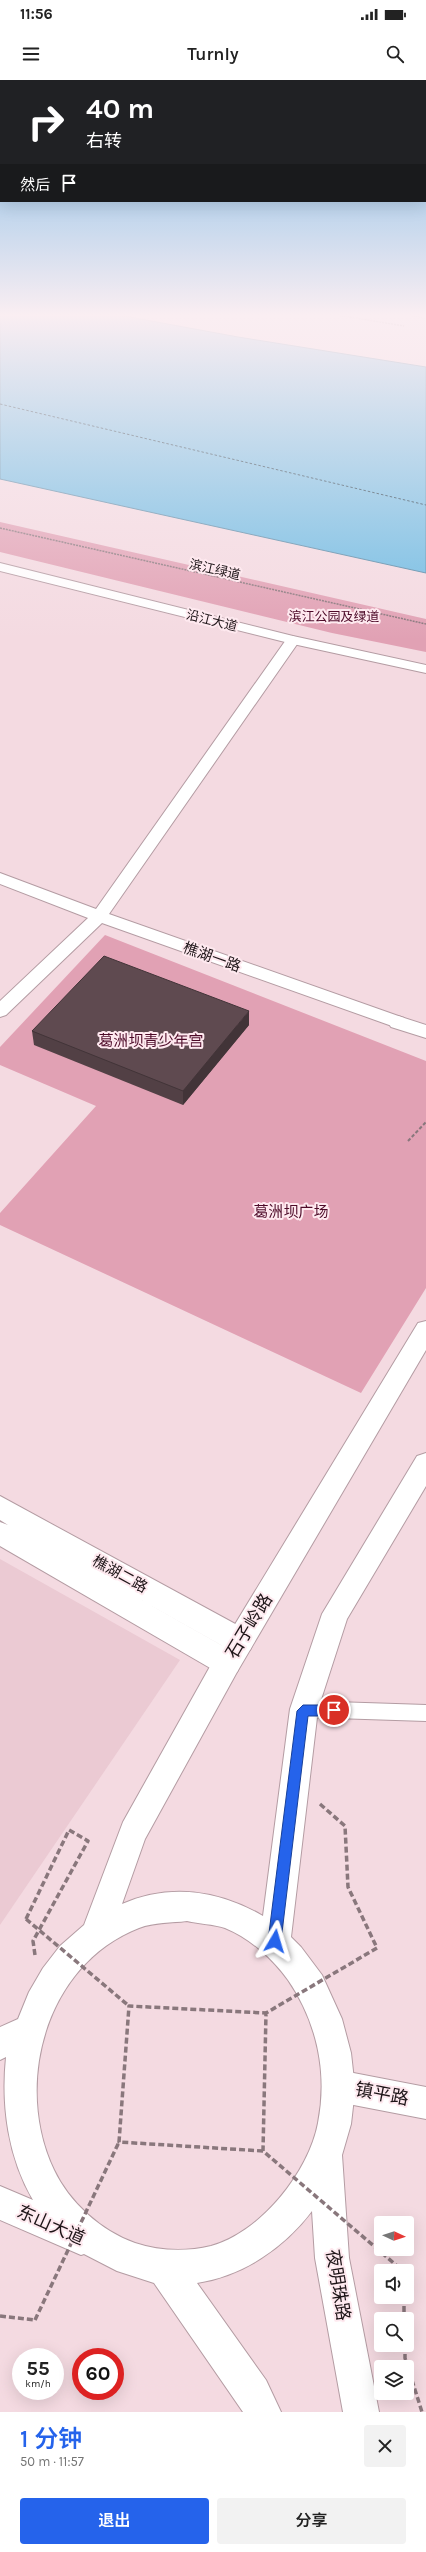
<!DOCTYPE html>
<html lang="zh">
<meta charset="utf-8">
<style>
:root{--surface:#fff;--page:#f2f2f2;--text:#222;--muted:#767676;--accent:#2563eb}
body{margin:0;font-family:Karla,"Noto Sans SC",sans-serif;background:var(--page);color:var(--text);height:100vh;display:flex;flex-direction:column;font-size:15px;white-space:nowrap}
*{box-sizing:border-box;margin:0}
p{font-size:13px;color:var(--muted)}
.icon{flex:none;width:22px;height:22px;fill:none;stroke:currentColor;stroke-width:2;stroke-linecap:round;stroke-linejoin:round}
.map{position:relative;height:2332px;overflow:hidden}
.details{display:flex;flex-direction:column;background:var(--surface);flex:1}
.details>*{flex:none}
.hud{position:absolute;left:0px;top:0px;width:426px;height:122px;box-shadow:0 4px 16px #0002;background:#202124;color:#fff;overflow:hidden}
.needle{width:26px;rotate:93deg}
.controls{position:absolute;left:374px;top:2136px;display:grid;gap:8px}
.controls a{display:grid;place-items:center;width:40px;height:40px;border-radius:4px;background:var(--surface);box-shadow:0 4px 16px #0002;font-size:20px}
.speed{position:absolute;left:12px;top:2268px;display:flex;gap:8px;font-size:20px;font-weight:700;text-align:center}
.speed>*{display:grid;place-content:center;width:52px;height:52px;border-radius:50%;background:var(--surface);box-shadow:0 4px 16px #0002;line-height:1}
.speed small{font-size:10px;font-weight:400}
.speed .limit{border:6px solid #d22;background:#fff;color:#111}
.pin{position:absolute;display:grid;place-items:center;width:34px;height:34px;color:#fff;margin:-17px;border:2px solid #fff;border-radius:50%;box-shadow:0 1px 4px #0007}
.me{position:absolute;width:44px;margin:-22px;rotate:7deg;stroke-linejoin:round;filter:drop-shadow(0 0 3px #0008)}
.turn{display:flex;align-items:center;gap:14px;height:84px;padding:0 20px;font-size:18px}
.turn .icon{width:52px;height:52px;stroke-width:2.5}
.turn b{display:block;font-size:28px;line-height:34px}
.then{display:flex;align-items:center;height:38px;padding:0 20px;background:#0003;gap:8px;font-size:15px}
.round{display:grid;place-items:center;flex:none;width:42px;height:42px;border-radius:4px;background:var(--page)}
.summary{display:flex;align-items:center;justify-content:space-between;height:68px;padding:0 20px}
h1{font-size:24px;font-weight:600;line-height:30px;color:var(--accent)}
.primary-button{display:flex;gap:8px;margin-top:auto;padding:8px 20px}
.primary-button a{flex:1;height:46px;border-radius:4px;background:var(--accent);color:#fff;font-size:16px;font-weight:600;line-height:46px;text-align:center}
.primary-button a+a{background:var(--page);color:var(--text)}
.status{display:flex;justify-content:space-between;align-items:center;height:28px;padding:0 20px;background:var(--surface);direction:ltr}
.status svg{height:11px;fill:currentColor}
header{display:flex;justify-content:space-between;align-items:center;height:52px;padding:0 20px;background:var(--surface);font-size:18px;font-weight:600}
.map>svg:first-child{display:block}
.built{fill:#ebcad3}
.green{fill:#e1a1b4}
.water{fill:#6dbbe3;stroke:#5589a6}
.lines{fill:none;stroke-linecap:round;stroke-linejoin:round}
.ferry{stroke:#16394a;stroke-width:1;stroke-dasharray:2.5 2;stroke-linecap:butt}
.service-casing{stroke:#b49ca3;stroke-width:2}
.pedestrian-casing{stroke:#b49ca3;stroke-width:2}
.minor-casing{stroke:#b49ca3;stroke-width:2}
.secondary-casing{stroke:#b49ca3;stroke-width:2}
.primary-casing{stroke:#b49ca3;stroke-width:2}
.path-far2{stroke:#89777c;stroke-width:1.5;stroke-dasharray:2 1;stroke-linecap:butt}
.path-far1{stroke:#89777c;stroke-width:2;stroke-dasharray:3.5 2;stroke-linecap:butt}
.path{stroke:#89777c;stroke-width:3.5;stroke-dasharray:6 3;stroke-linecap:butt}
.service{fill:#fff;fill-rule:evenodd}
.pedestrian{fill:#fff;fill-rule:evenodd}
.minor{fill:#fff;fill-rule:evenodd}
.secondary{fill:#fff;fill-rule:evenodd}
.primary{fill:#fff;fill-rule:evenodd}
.path-bridge{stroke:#89777c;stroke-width:3.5;stroke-dasharray:6 3;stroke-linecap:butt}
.wall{fill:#524045}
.shaded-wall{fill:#423438}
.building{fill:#5f4a50;stroke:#423438}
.route{fill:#2563eb;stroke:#184099}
.labels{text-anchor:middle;stroke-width:4;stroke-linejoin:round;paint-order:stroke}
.far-street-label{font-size:13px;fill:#1e1518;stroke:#fee9ef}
.far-park-label{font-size:13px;fill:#4d0a28;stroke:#fee9ef}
.street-label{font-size:15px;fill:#1e1518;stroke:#fee9ef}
.park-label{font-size:15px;fill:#4d0a28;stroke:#fee9ef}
.near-street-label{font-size:18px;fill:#1e1518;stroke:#fee9ef}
</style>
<div class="status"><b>11:56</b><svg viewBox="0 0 49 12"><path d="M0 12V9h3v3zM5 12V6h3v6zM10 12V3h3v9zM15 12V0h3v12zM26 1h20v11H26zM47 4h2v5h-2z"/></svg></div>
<header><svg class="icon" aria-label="menu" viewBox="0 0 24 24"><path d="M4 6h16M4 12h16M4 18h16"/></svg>Turnly<svg class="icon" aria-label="search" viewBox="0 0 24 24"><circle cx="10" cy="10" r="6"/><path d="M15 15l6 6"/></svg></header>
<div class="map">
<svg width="426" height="2332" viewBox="0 0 426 2332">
<rect width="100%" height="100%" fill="#f4dae1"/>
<!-- built -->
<path class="built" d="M 0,1479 L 180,1580 L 0,1845 Z"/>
<!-- green -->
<path class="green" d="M 0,442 L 426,539 L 426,572 L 332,553 L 0,472 Z
M 105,855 L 426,981 L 426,1208 L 361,1313 L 0,1145 L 0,1133 L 96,1026 L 0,985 L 0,967 Z"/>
<!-- water -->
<path class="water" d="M 0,233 L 108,233 L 238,257 L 426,287 L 426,493 L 0,399 Z"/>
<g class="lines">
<!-- ferry -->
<path class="ferry" d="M 0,324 L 426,425"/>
<defs>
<path id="service" d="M 304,1621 L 426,1625 L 426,1641 L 304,1637 L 298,1635 L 296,1629 L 298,1623 Z"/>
<path id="pedestrian" d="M 293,556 L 300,560 L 109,834 L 404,938 L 407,942 L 404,946 L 392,946 L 102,843 L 6,935 L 0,937 L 0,921 L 88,838 L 0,804 L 0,793 L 96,829 L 288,557 Z"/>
<path id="minor" d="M 398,936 L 426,945 L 426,958 L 391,947 L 388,942 L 391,937 Z"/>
<path id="secondary" d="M 411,233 L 426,233 L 426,238 L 412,235 Z
M 0,1416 L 250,1552 L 254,1561 L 250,1570 L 240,1574 L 230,1570 L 70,1480 L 237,1574 L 241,1583 L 237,1592 L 227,1596 L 217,1592 L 0,1466 L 0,1442 L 8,1445 L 0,1440 Z
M 338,1990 L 426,2007 L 426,2039 L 338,2022 L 326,2018 L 322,2006 L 326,1994 Z"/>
<path id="primary" d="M 0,483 L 293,556 L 426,585 L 426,593 L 293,564 L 0,491 Z
M 426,1241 L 426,1270 L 237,1592 L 145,1759 L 122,1824 C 169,1803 219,1810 263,1836 L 290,1629 L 322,1534 L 417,1376 L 426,1373 L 426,1406 L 347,1539 L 318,1629 L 291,1857 L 301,1867 L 322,1895 L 342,1939 L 351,1973 L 355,2009 L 351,2044 L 342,2075 L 349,2178 L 379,2332 L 343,2332 L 315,2178 L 312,2131 C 284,2168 243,2196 197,2203 L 266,2300 L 281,2332 L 243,2332 L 154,2203 L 117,2191 L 84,2174 L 81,2175 L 0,2140 L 0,2106 L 33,2120 C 8,2077 1,2026 6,1977 L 0,1980 L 0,1947 L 18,1939 L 29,1912 L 43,1888 L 60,1866 L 84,1845 L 123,1742 L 217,1574 L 418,1243 ZM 187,1841 C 199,1844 213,1844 225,1848 C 250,1858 273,1879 288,1900 C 317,1942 328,1993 318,2043 C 309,2092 260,2153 211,2166 C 186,2172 159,2171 135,2163 C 101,2151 69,2122 54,2090 C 13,2004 46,1884 139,1848 C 154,1842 172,1843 187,1841 Z"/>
</defs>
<!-- service casing -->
<use href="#service" class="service-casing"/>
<!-- pedestrian casing -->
<use href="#pedestrian" class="pedestrian-casing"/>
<!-- minor casing -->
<use href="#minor" class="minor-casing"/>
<!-- secondary casing -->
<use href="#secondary" class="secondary-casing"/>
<!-- primary casing -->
<use href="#primary" class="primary-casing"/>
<!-- path-far2 -->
<path class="path-far2" d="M 326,233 L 404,246
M 0,448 L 426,544"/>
<!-- path-far1 -->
<path class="path-far1" d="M 408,1061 L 426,1042"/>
<!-- path -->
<path class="path" d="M 320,1724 L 345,1746 L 348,1807 L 377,1868
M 26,1839 L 69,1750 L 88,1761 L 33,1861 L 35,1875
M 263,2071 L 119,2062 L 129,1926 L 266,1933
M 404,2217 L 404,2239
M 0,2236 L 35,2240
M 405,2265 L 405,2278 L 422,2332"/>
<!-- service -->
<use href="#service" class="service"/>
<!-- pedestrian -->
<use href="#pedestrian" class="pedestrian"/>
<!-- minor -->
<use href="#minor" class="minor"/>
<!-- secondary -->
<use href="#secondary" class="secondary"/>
<!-- primary -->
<use href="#primary" class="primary"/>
<!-- path-bridge -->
<path class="path-bridge" d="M 26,1839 L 129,1926
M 377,1868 L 266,1933 L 263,2071 L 403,2191
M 35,2240 L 119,2062"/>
</g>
<!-- wall -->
<path class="wall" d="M 249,945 L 183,1025 L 34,965 L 32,951 Z"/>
<!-- shaded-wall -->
<path class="shaded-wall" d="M 249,931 L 249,945 L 183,1025 L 183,1011 Z"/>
<!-- building -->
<path class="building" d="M 104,876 L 249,931 L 183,1011 L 32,951 Z"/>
<!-- sky -->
<linearGradient id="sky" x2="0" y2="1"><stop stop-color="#77b7e6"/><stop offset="0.42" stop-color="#faeef2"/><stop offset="1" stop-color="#faeef2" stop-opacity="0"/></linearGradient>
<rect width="426" height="560" fill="url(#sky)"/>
<!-- route -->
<path class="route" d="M 303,1625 L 334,1625 L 340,1630 L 334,1636 L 308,1636 L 281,1861 L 279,1866 L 275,1868 L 270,1866 L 268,1861 L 297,1631 Z"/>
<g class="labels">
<!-- far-street labels -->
<g class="far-street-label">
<text transform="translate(215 489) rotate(13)" y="5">滨江绿道</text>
<text transform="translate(212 540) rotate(14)" y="5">沿江大道</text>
</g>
<!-- far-park labels -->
<g class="far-park-label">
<text x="334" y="541">滨江公园及绿道</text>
</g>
<!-- street labels -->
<g class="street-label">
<text transform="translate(212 877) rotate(20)" y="5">樵湖一路</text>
<text transform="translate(120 1494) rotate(29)" y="5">樵湖二路</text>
</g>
<!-- park labels -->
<g class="park-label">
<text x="151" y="966">葛洲坝青少年宫</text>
<text x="291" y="1137">葛洲坝广场</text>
</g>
<!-- near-street labels -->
<g class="near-street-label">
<text transform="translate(249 1546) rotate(-59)" y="6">石子岭路</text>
<text transform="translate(382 2014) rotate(11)" y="6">镇平路</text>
<text transform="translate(51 2145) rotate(24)" y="6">东山大道</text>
<text transform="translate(338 2205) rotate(81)" y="6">夜明珠路</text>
</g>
</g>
</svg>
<div class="controls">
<a><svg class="needle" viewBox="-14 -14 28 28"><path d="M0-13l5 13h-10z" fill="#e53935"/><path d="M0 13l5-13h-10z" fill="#767676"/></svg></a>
<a><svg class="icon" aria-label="sound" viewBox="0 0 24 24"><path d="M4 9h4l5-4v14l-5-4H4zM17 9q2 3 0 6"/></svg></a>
<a><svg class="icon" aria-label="search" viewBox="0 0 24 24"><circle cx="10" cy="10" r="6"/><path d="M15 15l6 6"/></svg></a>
<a><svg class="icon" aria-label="layers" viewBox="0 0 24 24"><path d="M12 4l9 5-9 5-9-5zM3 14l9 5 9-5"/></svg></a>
</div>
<div class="speed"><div>55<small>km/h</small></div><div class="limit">60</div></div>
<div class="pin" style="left:334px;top:1630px;background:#d93025"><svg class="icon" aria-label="arrive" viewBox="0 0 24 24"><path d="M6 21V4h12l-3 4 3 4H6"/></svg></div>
<svg class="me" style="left:275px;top:1861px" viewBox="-20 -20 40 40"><path d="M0-17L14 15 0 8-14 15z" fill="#2563eb" stroke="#fff" stroke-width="4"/></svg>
<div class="hud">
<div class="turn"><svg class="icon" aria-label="right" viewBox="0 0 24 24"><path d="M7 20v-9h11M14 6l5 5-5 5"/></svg><div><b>40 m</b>右转</div></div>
<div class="then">然后<svg class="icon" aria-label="arrive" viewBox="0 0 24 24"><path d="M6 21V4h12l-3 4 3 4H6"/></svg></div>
</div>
</div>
<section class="details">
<div class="summary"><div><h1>1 分钟</h1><p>50 m · 11:57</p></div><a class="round"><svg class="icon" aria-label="close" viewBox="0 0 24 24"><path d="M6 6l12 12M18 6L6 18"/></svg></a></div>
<div class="primary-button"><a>退出</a><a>分享</a></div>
</section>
